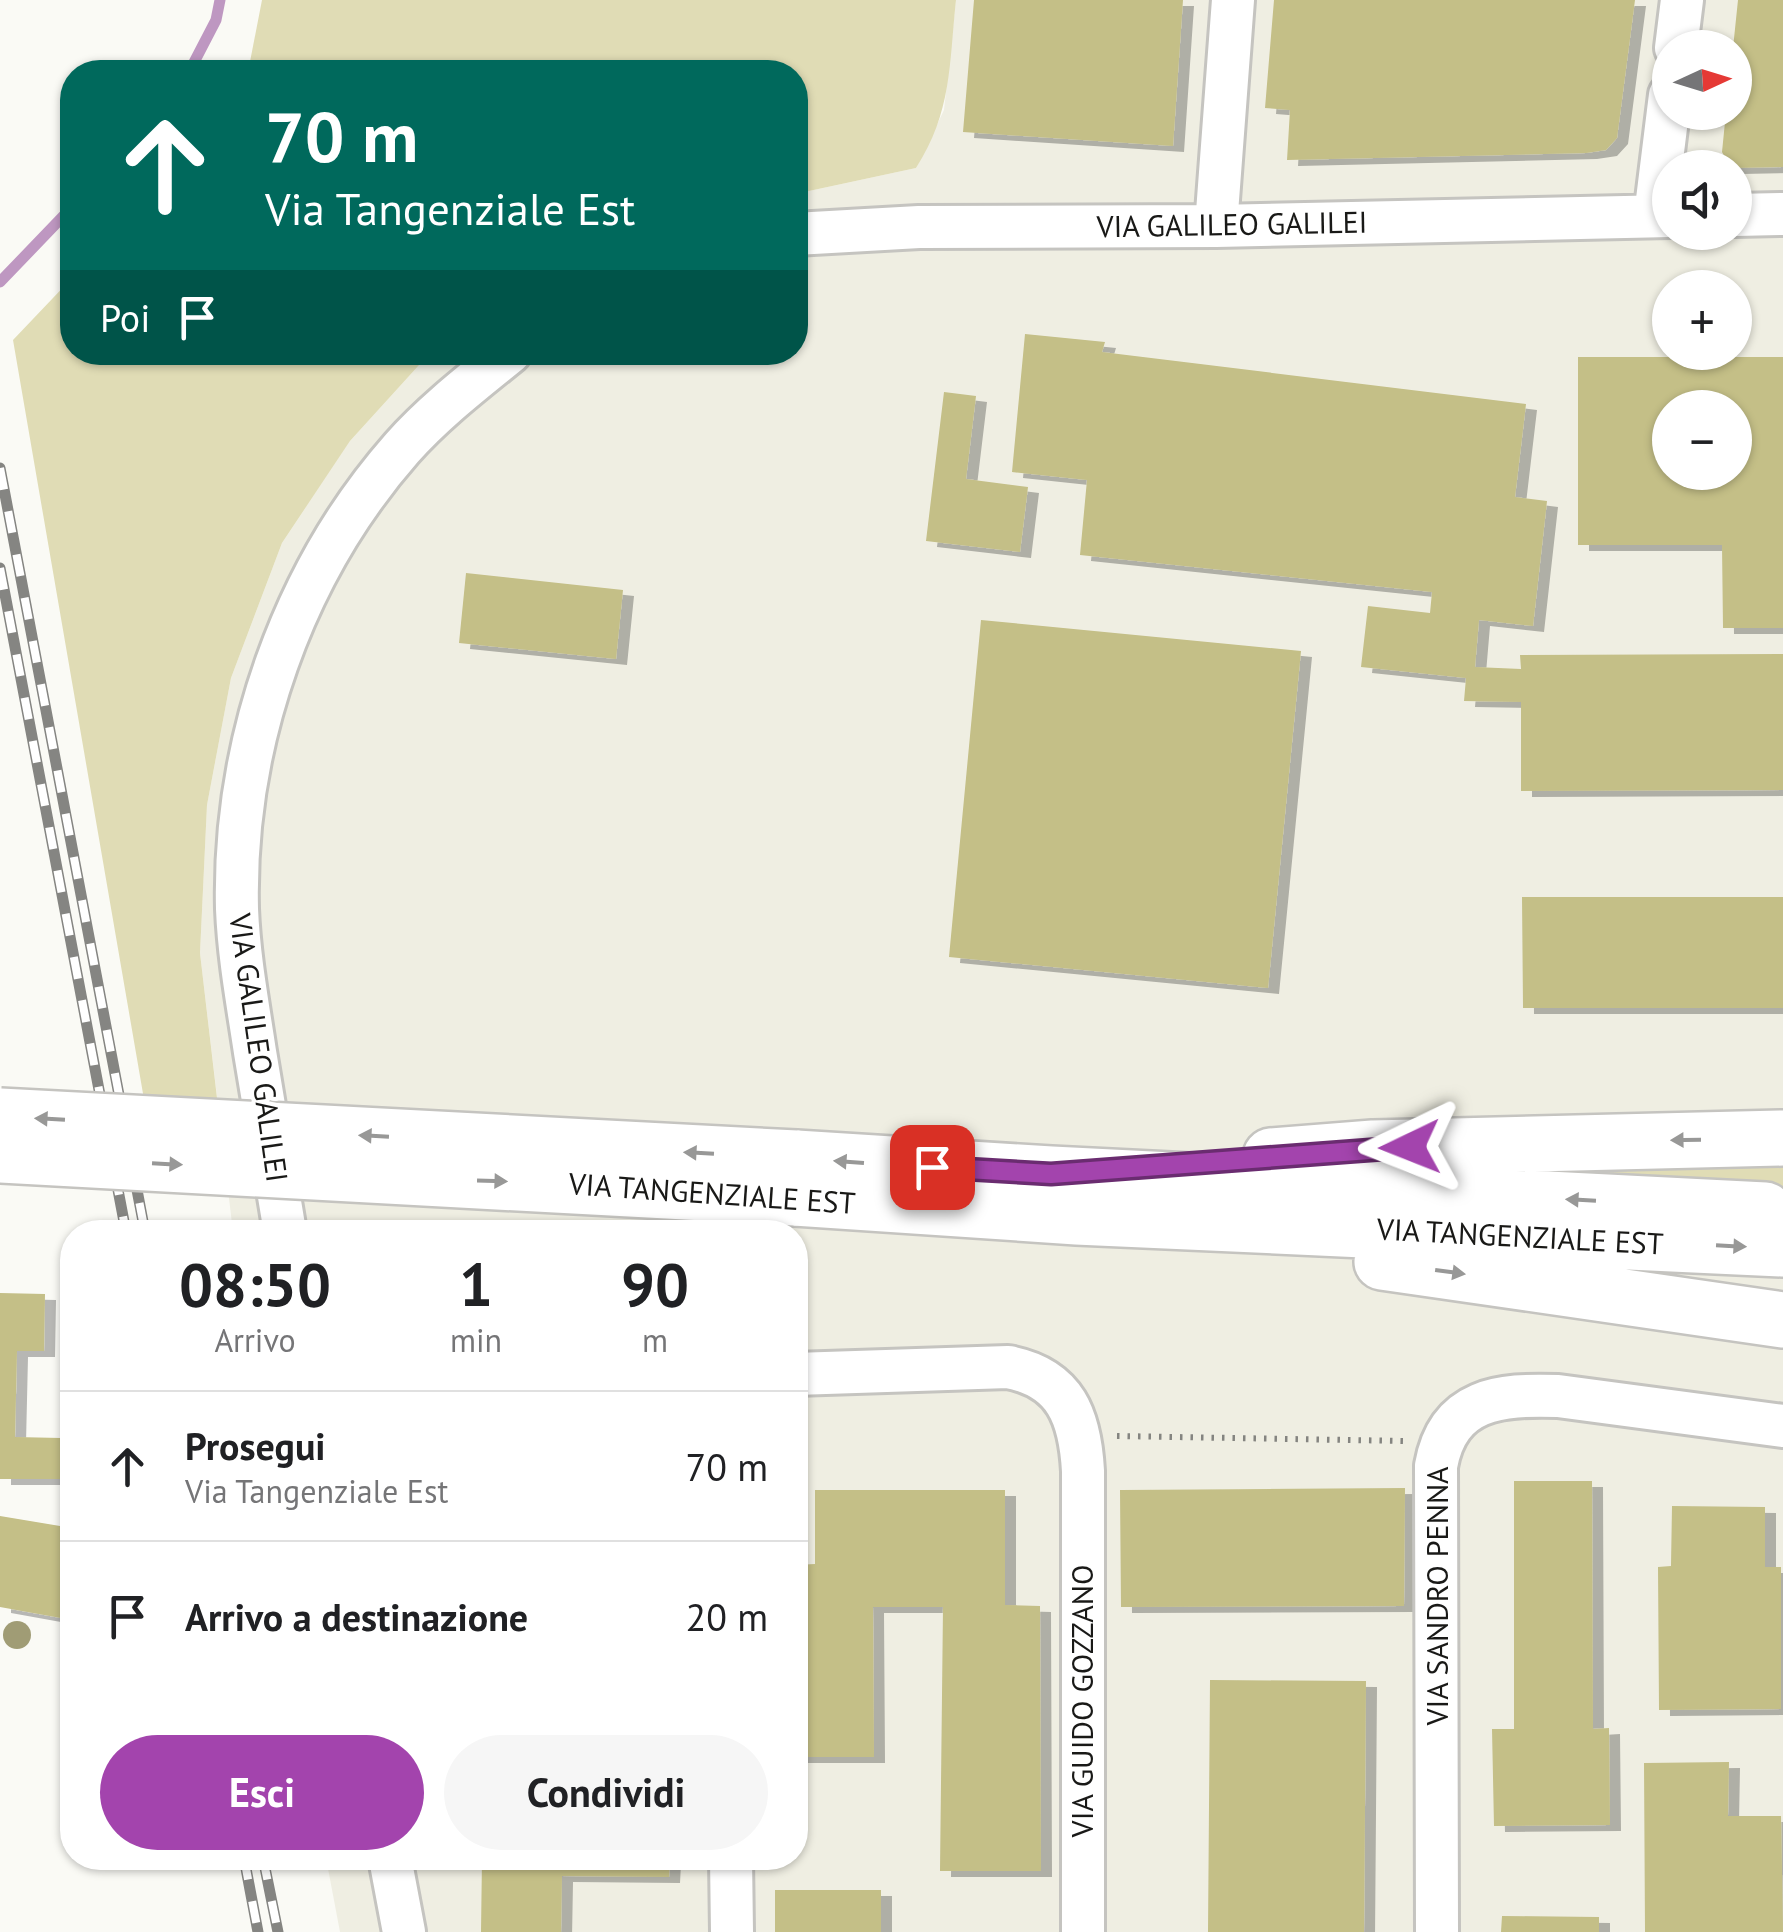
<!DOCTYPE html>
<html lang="it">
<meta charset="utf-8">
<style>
:root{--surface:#fff;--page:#f6f6f6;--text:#202124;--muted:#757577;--line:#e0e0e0;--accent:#a344ad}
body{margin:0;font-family:"PT Sans",sans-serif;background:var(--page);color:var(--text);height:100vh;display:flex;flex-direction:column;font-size:38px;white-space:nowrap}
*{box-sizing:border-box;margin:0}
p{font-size:32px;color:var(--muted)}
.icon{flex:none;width:55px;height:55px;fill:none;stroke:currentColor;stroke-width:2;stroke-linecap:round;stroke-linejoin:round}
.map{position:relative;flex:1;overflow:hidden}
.details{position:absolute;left:60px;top:1220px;width:748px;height:650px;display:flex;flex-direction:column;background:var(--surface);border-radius:40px;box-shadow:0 2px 8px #0004}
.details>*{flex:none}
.top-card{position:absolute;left:60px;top:60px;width:748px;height:305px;border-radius:40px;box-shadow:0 2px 8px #0004;background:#00695c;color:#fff;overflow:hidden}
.needle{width:65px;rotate:86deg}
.fabs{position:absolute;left:1652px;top:30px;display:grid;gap:20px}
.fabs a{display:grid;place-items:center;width:100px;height:100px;border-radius:50%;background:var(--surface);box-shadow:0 2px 8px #0004;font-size:50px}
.pin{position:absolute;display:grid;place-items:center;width:85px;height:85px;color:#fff;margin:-42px;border-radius:20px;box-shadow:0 5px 15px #0006}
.me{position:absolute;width:110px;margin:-55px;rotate:268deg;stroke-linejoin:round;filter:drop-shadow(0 0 8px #0008)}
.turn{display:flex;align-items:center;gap:35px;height:210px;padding:0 40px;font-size:45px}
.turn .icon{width:130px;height:130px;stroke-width:2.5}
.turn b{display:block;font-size:70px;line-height:85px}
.then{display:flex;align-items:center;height:95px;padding:0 40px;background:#0003;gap:20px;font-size:38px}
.eta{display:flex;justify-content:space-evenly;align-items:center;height:170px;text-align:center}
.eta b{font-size:60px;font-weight:600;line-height:70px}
.button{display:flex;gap:20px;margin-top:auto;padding:20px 40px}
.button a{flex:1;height:115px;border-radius:60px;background:var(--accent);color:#fff;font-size:40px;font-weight:600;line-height:115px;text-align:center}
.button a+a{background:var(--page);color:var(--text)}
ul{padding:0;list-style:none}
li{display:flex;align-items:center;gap:30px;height:150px;padding:0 40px;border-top:2px solid var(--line)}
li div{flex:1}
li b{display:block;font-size:38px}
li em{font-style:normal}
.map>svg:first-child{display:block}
.built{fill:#efeee2;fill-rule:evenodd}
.green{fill:#e0dcb5}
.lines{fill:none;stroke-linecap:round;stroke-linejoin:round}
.stream{stroke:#be97c1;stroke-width:11}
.building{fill:#c4bf87;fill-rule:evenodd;filter:url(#shadow)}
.minor-casing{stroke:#c5c4c0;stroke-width:48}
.primary-casing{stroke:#c5c4c0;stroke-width:60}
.path{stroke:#848480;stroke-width:6;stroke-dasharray:2.5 8;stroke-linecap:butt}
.minor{stroke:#fff;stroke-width:42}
.primary{stroke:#fff;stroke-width:55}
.rail-casing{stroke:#858582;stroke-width:11}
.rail{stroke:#fff;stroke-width:8;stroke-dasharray:22;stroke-linecap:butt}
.primary-bridge-casing{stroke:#c5c4c0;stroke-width:60;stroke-linecap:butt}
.primary-bridge{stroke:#fff;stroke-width:55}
.tree{fill:#a09c75}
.oneway{fill:#989897}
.route-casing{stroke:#6a2c70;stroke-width:25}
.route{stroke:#a344ad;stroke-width:18}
.labels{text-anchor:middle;stroke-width:8;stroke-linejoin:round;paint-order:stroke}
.street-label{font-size:30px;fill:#191917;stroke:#fff}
</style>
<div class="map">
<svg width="1783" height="1932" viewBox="0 0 1783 1932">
<defs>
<filter id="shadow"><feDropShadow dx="11" dy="6" stdDeviation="0" flood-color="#0004"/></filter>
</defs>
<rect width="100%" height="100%" fill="#fafaf5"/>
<!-- built -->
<path class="built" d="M 956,0 L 1783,0 L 1783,1932 L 340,1932 L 326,1858 L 795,1858 L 795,1232 L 233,1232 L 200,953 L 207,805 L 231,678 L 282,543 L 350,441 L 430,353 L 795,352 L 795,194 L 916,168 L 944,110 ZM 1670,48 L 1735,48 L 1735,112 L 1670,112 ZM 1670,168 L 1735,168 L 1735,232 L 1670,232 ZM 1670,288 L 1735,288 L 1735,352 L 1670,352 ZM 1670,408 L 1735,408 L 1735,472 L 1670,472 Z"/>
<!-- green -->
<path class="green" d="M 262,0 L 956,0 C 949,65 952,112 916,168 L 795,194 L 795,72 L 248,72 Z
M 72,278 L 72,352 L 430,353 L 350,441 L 282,543 L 231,678 L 207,805 L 200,953 L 219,1115 L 146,1111 L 13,340 Z
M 1783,1154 L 1783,1190 L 1369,1160 Z"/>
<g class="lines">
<!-- stream -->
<path class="stream" d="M 189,72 L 216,20 L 220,0
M 0,282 L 72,207"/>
</g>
<!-- building -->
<path class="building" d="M 974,0 L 1183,0 L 1173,146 L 963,132 Z
M 1274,0 L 1635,0 L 1617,138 L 1606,150 L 1586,153 L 1287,160 L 1290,110 L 1265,108 Z
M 1738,0 L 1783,0 L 1783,167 L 1731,168 L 1722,152 L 1726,112 L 1735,112 L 1733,48 Z
M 1025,334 L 1105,342 L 1102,352 L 1526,404 L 1515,497 L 1547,501 L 1533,626 L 1479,620 L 1475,667 L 1521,669 L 1520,655 L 1783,654 L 1783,790 L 1521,791 L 1521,702 L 1464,701 L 1466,678 L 1361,667 L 1368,606 L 1430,613 L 1432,592 L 1080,555 L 1087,480 L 1012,472 Z
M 1578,357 L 1783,357 L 1783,628 L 1723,628 L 1722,545 L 1578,545 ZM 1670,408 L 1735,408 L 1735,472 L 1670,472 Z
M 944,392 L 976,396 L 966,479 L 1028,487 L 1020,552 L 926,541 Z
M 466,573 L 623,590 L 616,659 L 459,643 Z
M 981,620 L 1301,651 L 1268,988 L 949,957 Z
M 1522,897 L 1783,897 L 1783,1008 L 1523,1008 Z
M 0,1293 L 45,1294 L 44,1351 L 17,1351 L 15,1437 L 61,1438 L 61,1479 L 0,1479 Z
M 1514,1481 L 1592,1481 L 1593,1729 L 1609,1728 L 1610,1825 L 1494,1826 L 1492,1729 L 1514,1729 Z
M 1405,1488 L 1404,1606 L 1121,1607 L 1120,1490 Z
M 815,1490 L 1005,1490 L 1005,1605 L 1040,1606 L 1041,1871 L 940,1871 L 943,1607 L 873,1607 L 874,1757 L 795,1757 L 795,1565 L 815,1564 Z
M 1672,1506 L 1765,1507 L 1765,1567 L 1781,1567 L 1781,1709 L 1659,1710 L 1658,1567 L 1671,1566 Z
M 0,1516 L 72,1528 L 72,1620 L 0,1607 Z
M 1210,1680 L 1366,1681 L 1364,1932 L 1208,1932 Z
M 1729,1762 L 1728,1816 L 1781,1816 L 1783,1932 L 1645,1932 L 1644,1763 Z
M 482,1858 L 670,1858 L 669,1877 L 562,1876 L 561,1932 L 481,1932 Z
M 775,1890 L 881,1890 L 881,1932 L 775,1932 Z
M 1502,1916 L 1599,1917 L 1599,1932 L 1501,1932 Z"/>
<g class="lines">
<defs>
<path id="minor" d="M 1676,48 L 1682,0
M 1735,215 L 1783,214
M 1655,216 L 1670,95
M 1216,226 L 1233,0
M 795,234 L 919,227 L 1216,226 L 1670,216
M 285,1232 C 275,1172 265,1112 255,1052 C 248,1005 239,958 237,909 C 233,743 292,573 402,448 C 434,412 473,382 510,352
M 795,1374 L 1008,1367 C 1066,1378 1080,1417 1083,1471 L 1083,1932
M 390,1858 L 404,1932
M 731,1858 L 732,1932
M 1437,1932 L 1436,1466 C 1448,1398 1500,1394 1558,1396 L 1783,1426"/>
<path id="primary" d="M 1271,1156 L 1373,1148 L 1783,1138
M 796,1158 L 1051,1174 L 1765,1210
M 795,1198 L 1077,1217 L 1783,1249
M 1382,1262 L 1783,1320"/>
</defs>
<!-- minor casing -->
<use href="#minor" class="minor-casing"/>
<!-- primary casing -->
<use href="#primary" class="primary-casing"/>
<!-- path -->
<path class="path" d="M 1117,1436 L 1405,1441"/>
<!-- minor -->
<use href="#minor" class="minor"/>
<!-- primary -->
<use href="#primary" class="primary"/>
<defs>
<path id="rail" d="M 0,468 L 145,1232
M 0,568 L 126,1232
M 244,1858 L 258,1932
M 263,1858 L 278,1932"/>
</defs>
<!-- rail casing -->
<use href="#rail" class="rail-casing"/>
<!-- rail -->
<use href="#rail" class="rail"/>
<defs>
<path id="primary-bridge" d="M 0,1116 L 796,1158
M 0,1155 L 795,1198"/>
</defs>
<!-- primary-bridge casing -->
<use href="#primary-bridge" class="primary-bridge-casing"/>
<!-- primary-bridge -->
<use href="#primary-bridge" class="primary-bridge"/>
</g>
<!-- trees -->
<circle class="tree" cx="17" cy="1635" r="14"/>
<!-- one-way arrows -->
<defs><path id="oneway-solid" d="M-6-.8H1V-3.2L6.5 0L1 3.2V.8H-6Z" transform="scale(2.5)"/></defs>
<g class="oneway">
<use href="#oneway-solid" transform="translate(50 1119) rotate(-177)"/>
<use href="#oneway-solid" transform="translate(374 1136) rotate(-177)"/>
<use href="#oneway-solid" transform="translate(1686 1140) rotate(179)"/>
<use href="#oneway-solid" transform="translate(699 1153) rotate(-177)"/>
<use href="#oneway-solid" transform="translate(849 1162) rotate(-176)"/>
<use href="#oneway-solid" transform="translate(167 1164) rotate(3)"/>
<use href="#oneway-solid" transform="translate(492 1181) rotate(2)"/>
<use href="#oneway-solid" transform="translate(1581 1200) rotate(-177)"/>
<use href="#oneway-solid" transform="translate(1731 1246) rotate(3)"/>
<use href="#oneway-solid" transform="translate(1450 1272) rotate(8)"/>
</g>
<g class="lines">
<defs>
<path id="route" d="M 932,1167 L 1051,1174 L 1410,1147"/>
</defs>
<!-- route casing -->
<use href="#route" class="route-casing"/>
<!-- route -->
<use href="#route" class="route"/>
</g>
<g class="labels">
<!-- street labels -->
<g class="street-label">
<text transform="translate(1232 225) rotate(-1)" y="10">VIA GALILEO GALILEI</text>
<text transform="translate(258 1048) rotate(82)" y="10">VIA GALILEO GALILEI</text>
<text transform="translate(712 1194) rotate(4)" y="10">VIA TANGENZIALE EST</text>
<text transform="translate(1520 1237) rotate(3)" y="10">VIA TANGENZIALE EST</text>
<text transform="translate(1438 1596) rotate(-90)" y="10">VIA SANDRO PENNA</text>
<text transform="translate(1083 1701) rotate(-90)" y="10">VIA GUIDO GOZZANO</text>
</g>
</g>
</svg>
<div class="fabs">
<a><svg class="needle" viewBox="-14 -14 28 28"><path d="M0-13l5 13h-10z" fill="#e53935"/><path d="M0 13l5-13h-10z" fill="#757577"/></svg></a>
<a><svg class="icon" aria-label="sound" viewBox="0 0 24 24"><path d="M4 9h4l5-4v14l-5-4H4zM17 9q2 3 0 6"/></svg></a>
<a>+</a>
<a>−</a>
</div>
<div class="pin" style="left:932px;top:1167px;background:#d93025"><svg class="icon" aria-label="arrive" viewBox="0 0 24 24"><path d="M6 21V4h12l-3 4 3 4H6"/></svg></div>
<svg class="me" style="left:1410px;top:1147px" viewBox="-20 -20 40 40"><path d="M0-17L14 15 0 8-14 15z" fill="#a344ad" stroke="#fff" stroke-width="4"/></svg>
<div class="top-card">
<div class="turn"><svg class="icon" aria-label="ahead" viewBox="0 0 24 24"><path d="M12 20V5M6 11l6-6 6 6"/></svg><div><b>70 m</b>Via Tangenziale Est</div></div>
<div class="then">Poi<svg class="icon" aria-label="arrive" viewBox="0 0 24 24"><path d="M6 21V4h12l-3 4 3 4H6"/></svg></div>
</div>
<section class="details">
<div class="eta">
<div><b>08:50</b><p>Arrivo</p></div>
<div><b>1</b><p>min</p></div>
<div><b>90</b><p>m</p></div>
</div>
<ul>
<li><svg class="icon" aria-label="ahead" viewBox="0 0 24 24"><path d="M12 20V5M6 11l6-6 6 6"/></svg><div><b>Prosegui</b><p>Via Tangenziale Est</p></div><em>70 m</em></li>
<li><svg class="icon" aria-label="arrive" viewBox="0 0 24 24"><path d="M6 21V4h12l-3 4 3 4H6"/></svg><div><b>Arrivo a destinazione</b></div><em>20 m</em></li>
</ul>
<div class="button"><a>Esci</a><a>Condividi</a></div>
</section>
</div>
